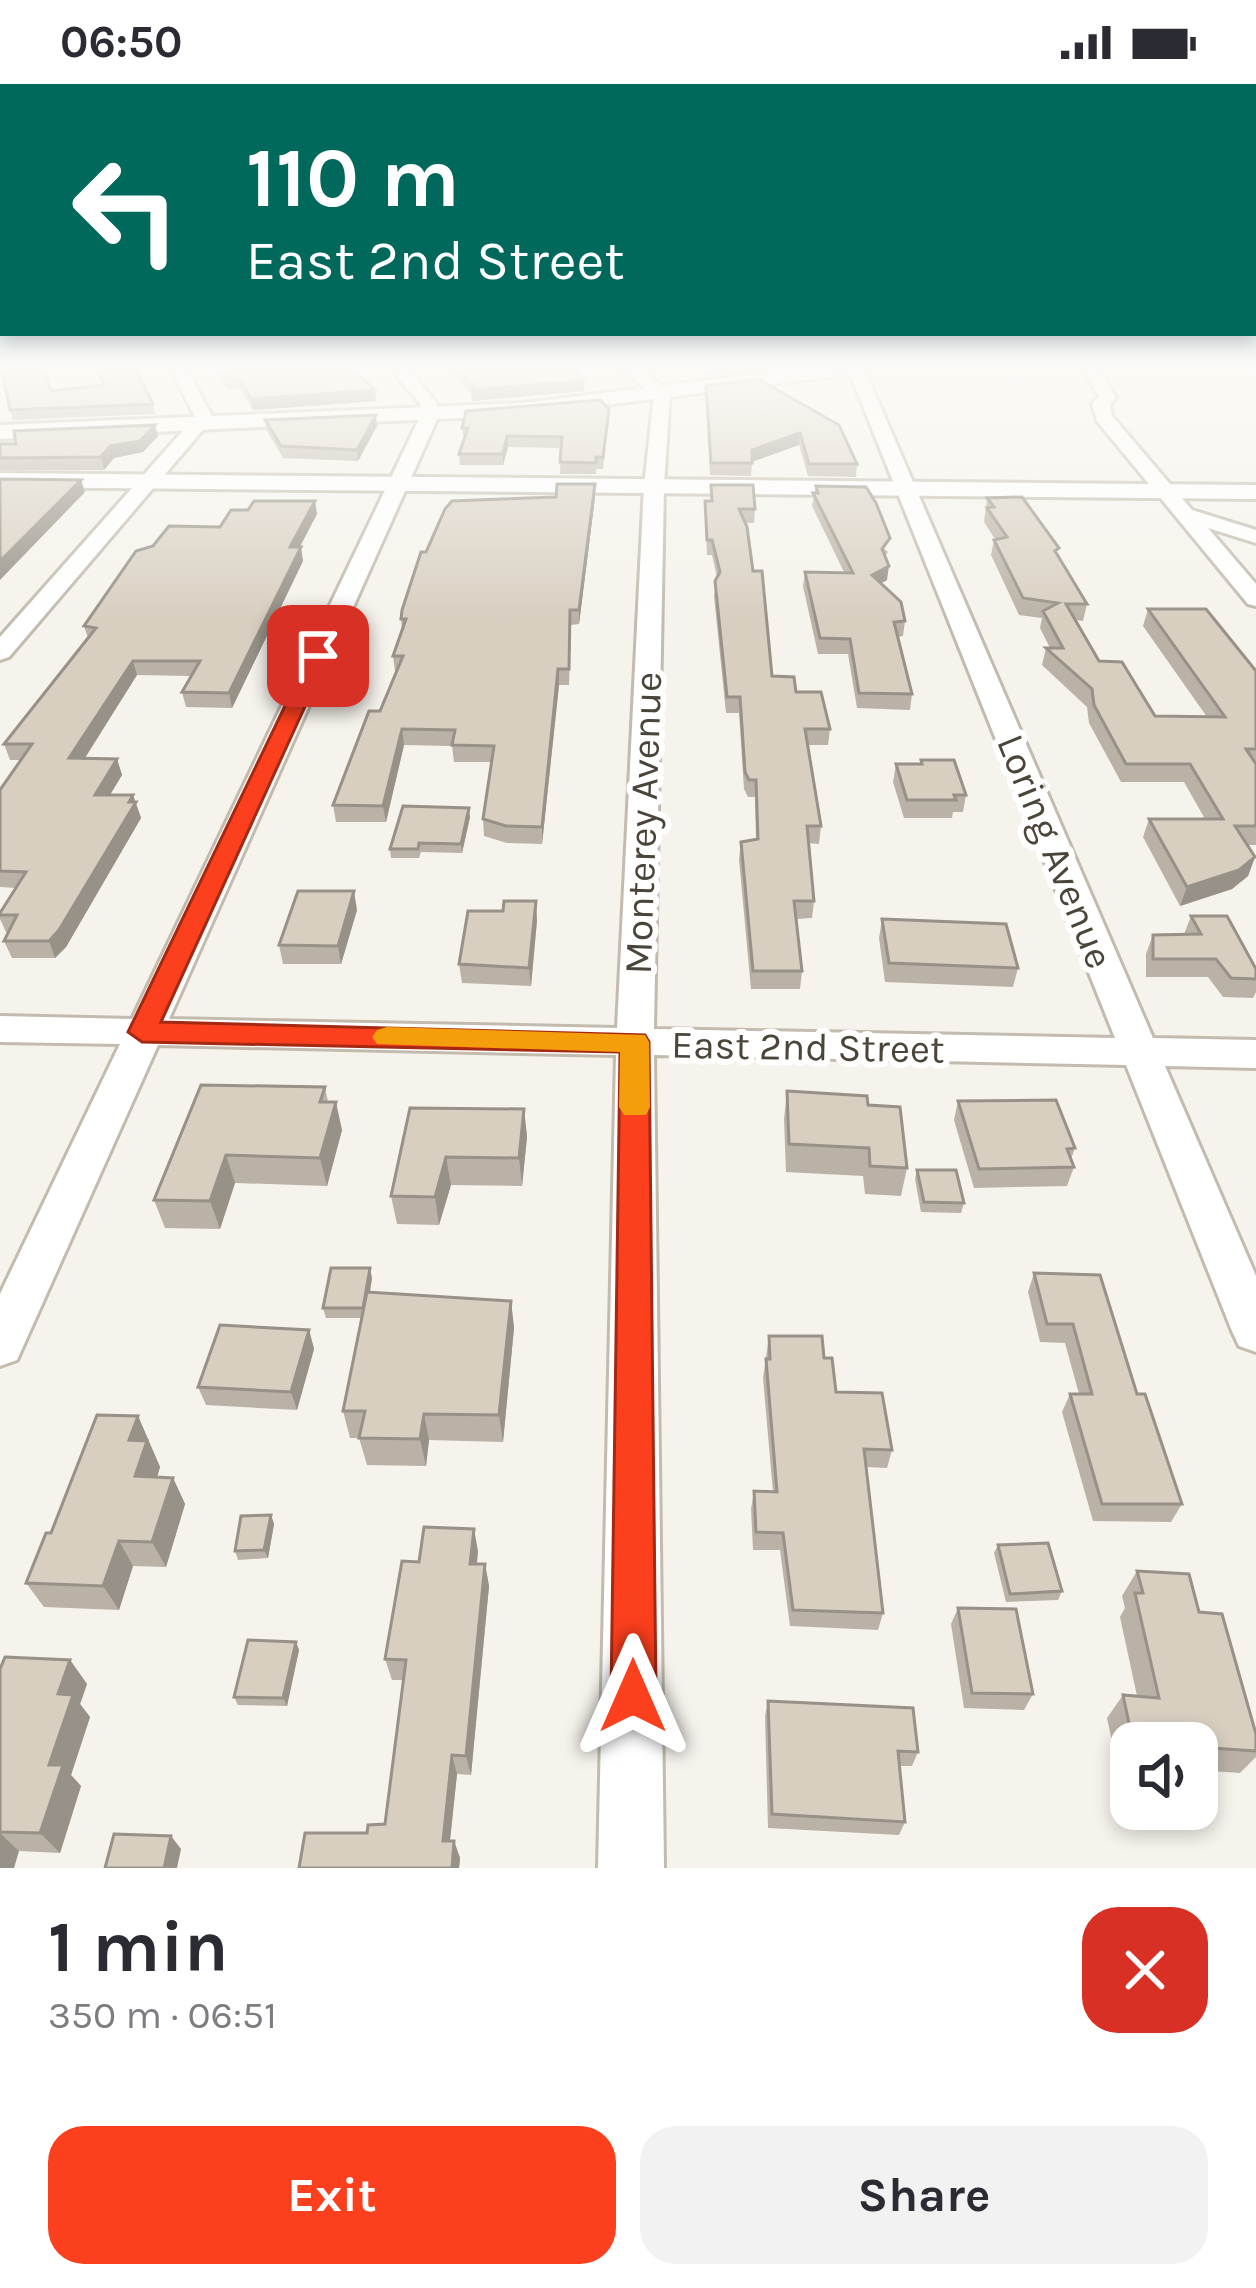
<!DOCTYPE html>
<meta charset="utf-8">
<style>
:root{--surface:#fff;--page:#f2f2f3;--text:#2b2b33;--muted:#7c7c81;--accent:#fc3f1d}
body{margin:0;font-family:Karla,sans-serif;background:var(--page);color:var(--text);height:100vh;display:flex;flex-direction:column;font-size:45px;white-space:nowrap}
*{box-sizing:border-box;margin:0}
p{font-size:39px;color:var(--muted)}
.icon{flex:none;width:66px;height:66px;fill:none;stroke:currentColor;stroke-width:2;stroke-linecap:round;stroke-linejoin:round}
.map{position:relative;height:1784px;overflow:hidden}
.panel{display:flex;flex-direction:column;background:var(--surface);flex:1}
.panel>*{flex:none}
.guide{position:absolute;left:0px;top:0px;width:1257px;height:252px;box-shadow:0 6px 18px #0003;background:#00695c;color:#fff;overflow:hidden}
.tools{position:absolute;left:1110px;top:1638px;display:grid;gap:24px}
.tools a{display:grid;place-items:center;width:108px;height:108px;border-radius:24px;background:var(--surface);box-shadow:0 6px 18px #0003;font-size:60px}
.pin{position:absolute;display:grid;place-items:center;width:102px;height:102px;color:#fff;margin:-51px;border-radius:24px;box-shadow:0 6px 18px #0006}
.me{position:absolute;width:132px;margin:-66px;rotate:0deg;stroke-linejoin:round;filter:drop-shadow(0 0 9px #0008)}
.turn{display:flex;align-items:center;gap:42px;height:252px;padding:0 48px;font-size:54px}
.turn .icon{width:156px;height:156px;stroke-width:2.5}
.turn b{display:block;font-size:84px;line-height:102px}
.round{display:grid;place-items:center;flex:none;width:126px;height:126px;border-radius:36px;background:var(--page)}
.overview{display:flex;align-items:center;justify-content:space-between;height:204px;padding:0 48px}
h1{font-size:72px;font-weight:700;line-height:90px}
.action{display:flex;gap:24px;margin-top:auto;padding:24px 48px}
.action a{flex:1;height:138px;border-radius:36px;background:var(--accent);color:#fff;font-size:48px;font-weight:700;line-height:138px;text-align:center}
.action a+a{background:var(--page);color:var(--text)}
.status{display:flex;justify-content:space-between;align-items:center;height:84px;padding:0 60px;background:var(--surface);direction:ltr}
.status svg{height:33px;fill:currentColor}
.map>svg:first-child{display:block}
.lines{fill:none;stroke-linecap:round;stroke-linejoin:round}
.minor-casing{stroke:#c2bbae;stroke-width:6}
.tertiary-casing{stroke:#c2bbae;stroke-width:6}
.minor{fill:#fff;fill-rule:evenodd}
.tertiary{fill:#fff;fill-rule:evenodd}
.wall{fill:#bab2a6}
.shaded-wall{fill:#979187}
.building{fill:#d8cfc1;stroke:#979187;stroke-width:3}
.route{fill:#fc3f1d;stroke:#a42913;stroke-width:3}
.slow{fill:#f59e0b}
.labels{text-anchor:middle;stroke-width:12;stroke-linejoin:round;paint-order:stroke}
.street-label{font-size:39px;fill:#4b4439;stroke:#fff}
</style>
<div class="status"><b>06:50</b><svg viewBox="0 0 49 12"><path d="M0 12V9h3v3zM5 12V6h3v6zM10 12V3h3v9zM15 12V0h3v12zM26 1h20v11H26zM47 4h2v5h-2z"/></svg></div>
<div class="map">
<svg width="1256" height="1784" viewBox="0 0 1256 1784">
<rect width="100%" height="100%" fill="#f6f3ec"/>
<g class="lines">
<defs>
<path id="minor" d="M 172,287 L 188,287 L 213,334 L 9,573 L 0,576 L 0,553 L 195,333 Z
M 392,287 L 409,287 L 436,318 L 439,331 L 169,935 L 617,944 L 644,402 L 654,311 L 623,287 L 642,287 L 670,309 L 664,402 L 654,945 L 1115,954 L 849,287 L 865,287 L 1153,954 L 1256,956 L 1256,984 L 1165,982 L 1256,1192 L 1256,1268 L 1239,1262 L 1232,1247 L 1126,981 L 654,971 L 664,1784 L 598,1784 L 616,971 L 158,961 L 17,1276 L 0,1282 L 0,1210 L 120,960 L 0,958 L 0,932 L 132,935 L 421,331 L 420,319 Z
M 1084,287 L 1100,287 L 1116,313 L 1110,321 L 1112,332 L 1192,426 L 1256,446 L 1256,459 L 1208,444 L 1256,500 L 1256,522 L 1248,520 L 1097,337 L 1092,320 L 1099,312 Z"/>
<path id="tertiary" d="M 779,287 L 840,287 L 830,293 L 524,331 L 0,355 L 0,341 L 524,319 Z
M 0,389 L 1256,401 L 1256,415 L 0,403 Z"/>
</defs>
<!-- minor casing -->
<use href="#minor" class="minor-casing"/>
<!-- tertiary casing -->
<use href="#tertiary" class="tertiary-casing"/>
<!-- minor -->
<use href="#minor" class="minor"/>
<!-- tertiary -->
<use href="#tertiary" class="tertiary"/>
</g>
<!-- wall -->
<path class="wall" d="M 98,287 L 137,287 L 153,320 L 155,330 L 13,336 L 10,326 L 51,307 L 103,301 Z
M 215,287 L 355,287 L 375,306 L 376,317 L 253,326 L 241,306 L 227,305 Z
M 449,287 L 574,287 L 584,297 L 584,307 L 472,317 L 472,310 Z
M 706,302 L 857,380 L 856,393 L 808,392 L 799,361 L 752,378 L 751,392 L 710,391 Z
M 609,335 L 603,385 L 596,385 L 596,390 L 560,390 L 561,364 L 508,363 L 503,381 L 460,381 L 459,370 L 464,355 L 462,344 Z
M 265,336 L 377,342 L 358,377 L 283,374 L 267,347 Z
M 158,352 L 143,368 L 114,374 L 104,386 L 0,386 L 0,360 Z
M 595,400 L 595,413 L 579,540 L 571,541 L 569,601 L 559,601 L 542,760 L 507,759 L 484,752 L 483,735 L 492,678 L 454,678 L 452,662 L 404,661 L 386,738 L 336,738 L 333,721 L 380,627 L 397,588 L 395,587 L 393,572 L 402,545 L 401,535 L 426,468 L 556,413 Z
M 711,401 L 755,425 L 754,439 L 745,439 L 772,592 L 796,608 L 830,645 L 828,661 L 808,661 L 821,742 L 819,760 L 808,759 L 814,817 L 812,834 L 796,835 L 802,887 L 800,905 L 751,905 L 739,775 L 741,758 L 756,755 L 755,713 L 748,713 L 744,705 L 739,629 L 726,629 L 714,512 L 717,493 L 712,471 L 707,471 L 705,417 L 711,417 Z
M 816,402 L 888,468 L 885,472 L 887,496 L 881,499 L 905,537 L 903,552 L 898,553 L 912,610 L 910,626 L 857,624 L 848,570 L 818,570 L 803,502 L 805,488 L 844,488 L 812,422 Z
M 987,414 L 1057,471 L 1087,520 L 1083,537 L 1076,536 L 1099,577 L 1155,632 L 1207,633 L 1143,542 L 1148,525 L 1256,587 L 1256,761 L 1247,761 L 1255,773 L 1248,792 L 1232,805 L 1180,822 L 1143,753 L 1149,735 L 1205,735 L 1184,698 L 1121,698 L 1089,639 L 1087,623 L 1042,581 L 1046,564 L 1050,564 L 1040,544 L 1042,534 L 1019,531 L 991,471 L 994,456 L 995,455 L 984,438 Z
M 317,430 L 300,463 L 303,477 L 232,624 L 186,623 L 182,608 L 191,592 L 137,591 L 84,674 L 117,675 L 122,691 L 110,711 L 133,711 L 141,734 L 66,863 L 55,874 L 12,874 L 4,857 L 9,848 L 6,848 L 0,835 L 0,829 L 16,804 L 0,803 L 0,706 L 21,676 L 10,676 L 4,660 L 88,554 L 84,542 L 220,443 Z
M 921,676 L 966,711 L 963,728 L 953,728 L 952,734 L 904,734 L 893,698 L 896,680 L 920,680 Z
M 470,733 L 462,769 L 421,768 L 419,774 L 391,774 L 390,765 Z
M 357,826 L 341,880 L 283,880 L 279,861 Z
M 1191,832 L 1256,885 L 1256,908 L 1253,914 L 1223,913 L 1208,893 L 1146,893 L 1146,870 L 1153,851 L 1184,850 Z
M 882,835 L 1018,884 L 1013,903 L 885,898 L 879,854 Z
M 537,836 L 531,902 L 462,899 L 459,880 Z
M 325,1003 L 328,1018 L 342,1046 L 327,1102 L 235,1099 L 220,1145 L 165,1144 L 154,1116 Z
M 787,1007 L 907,1084 L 901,1112 L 865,1110 L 863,1092 L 786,1088 L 784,1035 Z
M 958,1017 L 1075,1064 L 1071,1075 L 1074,1083 L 1067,1102 L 974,1104 L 954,1036 Z
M 410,1024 L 524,1025 L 527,1053 L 522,1102 L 451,1101 L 439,1141 L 397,1140 L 391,1112 Z
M 917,1086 L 964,1119 L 961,1129 L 921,1128 L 915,1095 Z
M 1034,1189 L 1137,1310 L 1182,1420 L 1171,1438 L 1093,1437 L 1062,1328 L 1070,1310 L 1079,1310 L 1065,1259 L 1040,1258 L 1028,1208 Z
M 372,1194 L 370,1209 L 511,1217 L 514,1244 L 503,1358 L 429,1356 L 426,1382 L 367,1381 L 359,1354 L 350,1354 L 343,1327 L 362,1234 L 326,1234 L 323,1224 Z
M 309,1246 L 314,1265 L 297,1326 L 206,1321 L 198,1303 Z
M 769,1252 L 824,1274 L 836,1308 L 892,1366 L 887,1384 L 866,1383 L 883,1529 L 878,1546 L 790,1542 L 780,1466 L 753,1466 L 751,1425 L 754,1407 L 773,1408 L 763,1294 Z
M 138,1332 L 160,1383 L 157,1394 L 173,1394 L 185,1420 L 166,1483 L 133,1482 L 119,1526 L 44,1523 L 26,1499 L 51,1449 Z
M 271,1431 L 274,1440 L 268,1474 L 238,1476 L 235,1467 Z
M 998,1461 L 1062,1507 L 1058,1516 L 1006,1518 L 994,1469 Z
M 478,1467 L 477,1480 L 485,1480 L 489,1502 L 471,1691 L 457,1690 L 450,1757 L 454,1757 L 460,1774 L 459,1784 L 299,1784 L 385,1740 L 403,1596 L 392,1596 L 385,1575 L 419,1478 Z
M 1137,1487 L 1199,1528 L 1256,1650 L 1256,1673 L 1240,1689 L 1197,1686 L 1197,1659 L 1131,1659 L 1131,1681 L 1117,1680 L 1107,1634 L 1123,1611 L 1137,1612 L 1120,1533 L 1125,1524 L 1122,1512 Z
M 958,1524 L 1033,1610 L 1024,1626 L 964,1624 L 951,1540 Z
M 296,1558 L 299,1566 L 287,1622 L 238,1621 L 234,1613 Z
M 70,1576 L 87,1600 L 80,1620 L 90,1633 L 71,1691 L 81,1702 L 60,1769 L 19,1767 L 0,1784 L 0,1585 Z
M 768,1617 L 918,1668 L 912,1682 L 900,1682 L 905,1738 L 899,1751 L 768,1744 L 765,1632 Z"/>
<!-- shaded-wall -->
<path class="shaded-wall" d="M 703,287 L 727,287 L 726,289 L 703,292 Z
M 584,297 L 584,307 L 472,317 L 471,306 Z
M 375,306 L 376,317 L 253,326 L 251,315 Z
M 376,331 L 377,342 L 358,377 L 357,366 Z
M 155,341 L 158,352 L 143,368 L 114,374 L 104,386 L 101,373 L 110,362 Z
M 800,349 L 799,361 L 751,378 L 752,366 Z
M 507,352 L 508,363 L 503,381 L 503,370 Z
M 81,396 L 85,408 L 0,496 L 0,477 Z
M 595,400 L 595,413 L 579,540 L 579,526 Z
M 315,417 L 317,430 L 292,477 L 290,463 Z
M 301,463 L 303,477 L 232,624 L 229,609 Z
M 889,482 L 887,496 L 870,505 L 872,491 Z
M 133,577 L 137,591 L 75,690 L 69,674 Z
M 558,585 L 559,601 L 542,760 L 542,743 Z
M 402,645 L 404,661 L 386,738 L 383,722 Z
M 117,675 L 122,691 L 100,727 L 95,711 Z
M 133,711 L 141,734 L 66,863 L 55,874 L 49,857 Z
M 469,724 L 470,733 L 462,769 L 461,760 Z
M 1255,773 L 1248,792 L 1232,805 L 1180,822 L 1187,803 Z
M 354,807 L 357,826 L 341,880 L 338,862 Z
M 536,817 L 537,836 L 531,902 L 529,884 Z
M 336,1018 L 342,1046 L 327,1102 L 320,1074 Z
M 524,1025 L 527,1053 L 522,1102 L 519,1074 Z
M 226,1071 L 235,1099 L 220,1145 L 210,1117 Z
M 446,1073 L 451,1101 L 439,1141 L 435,1113 Z
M 370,1184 L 372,1194 L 365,1234 L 363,1224 Z
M 511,1217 L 514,1244 L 503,1358 L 499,1331 Z
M 309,1246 L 314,1265 L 297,1326 L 291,1308 Z
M 424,1330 L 429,1356 L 426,1382 L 420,1355 Z
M 138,1332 L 160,1383 L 149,1418 L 135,1392 L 129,1356 Z
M 173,1394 L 185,1420 L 166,1483 L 152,1458 Z
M 271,1431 L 274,1440 L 268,1474 L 264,1466 Z
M 474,1445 L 478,1467 L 474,1502 L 470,1480 Z
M 119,1457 L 133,1482 L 119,1526 L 103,1502 Z
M 485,1480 L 489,1502 L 471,1691 L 466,1672 Z
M 296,1558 L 299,1566 L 287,1622 L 283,1614 Z
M 70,1576 L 87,1600 L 80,1620 L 90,1633 L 71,1691 L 81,1702 L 60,1769 L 40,1749 L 58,1610 Z
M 452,1671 L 457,1690 L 448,1774 L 443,1757 Z
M 0,1749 L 19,1767 L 14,1784 L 0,1784 Z
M 171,1752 L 181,1765 L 177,1784 L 164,1784 Z
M 454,1757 L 460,1774 L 459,1784 L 452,1784 Z"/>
<!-- building -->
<path class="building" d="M 2,287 L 43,287 L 51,307 L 104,301 L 99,287 L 137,287 L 153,320 L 10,326 Z
M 220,287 L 355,287 L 375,306 L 251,315 L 239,296 L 225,294 Z
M 458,287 L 574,287 L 584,297 L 471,306 L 473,302 Z
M 758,295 L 839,341 L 857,380 L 809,380 L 800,349 L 752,366 L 752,379 L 711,379 L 706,302 Z
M 600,316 L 609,325 L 603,373 L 596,373 L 596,379 L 560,378 L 562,353 L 507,352 L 503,370 L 459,370 L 468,344 L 462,344 L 466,327 Z
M 376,331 L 357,366 L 281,362 L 265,336 Z
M 155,341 L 140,357 L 110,362 L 101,373 L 0,374 L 0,360 L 16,360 L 14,347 Z
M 0,395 L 81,396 L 0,477 Z
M 557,400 L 595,400 L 579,526 L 570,526 L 569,585 L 558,585 L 542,743 L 506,742 L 483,735 L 494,662 L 452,661 L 455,646 L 402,645 L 383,722 L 333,721 L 369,627 L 380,627 L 403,572 L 393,572 L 406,535 L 401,535 L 402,526 L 421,468 L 426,468 L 445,425 L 452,417 L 556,413 Z
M 711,401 L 753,401 L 755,425 L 739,425 L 747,443 L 753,487 L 762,487 L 772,592 L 794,593 L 796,608 L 821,608 L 830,645 L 805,645 L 821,742 L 807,742 L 814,817 L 794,817 L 802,887 L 753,887 L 741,758 L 758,755 L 756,696 L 749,696 L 745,688 L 740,613 L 727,613 L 715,497 L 720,488 L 712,456 L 707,456 L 705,417 L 712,417 Z
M 816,402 L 866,403 L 876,419 L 890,454 L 882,465 L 889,482 L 872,491 L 901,518 L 905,537 L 894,538 L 912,610 L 859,609 L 850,555 L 820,554 L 805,488 L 853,489 L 813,409 L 818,409 Z
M 1022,413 L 1059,464 L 1055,467 L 1087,520 L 1066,520 L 1099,577 L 1122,578 L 1155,632 L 1225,633 L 1148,525 L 1206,525 L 1256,587 L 1256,665 L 1246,665 L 1256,680 L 1256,742 L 1235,742 L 1255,773 L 1239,786 L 1187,803 L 1149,735 L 1223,735 L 1190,680 L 1126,680 L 1094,621 L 1092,605 L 1046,564 L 1063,564 L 1043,527 L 1058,519 L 1023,514 L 994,456 L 1007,453 L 987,424 L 994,423 L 987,414 Z
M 254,417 L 315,417 L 290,463 L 301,463 L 229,609 L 182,608 L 200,577 L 133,577 L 69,674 L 117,675 L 95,711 L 133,711 L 129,718 L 136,718 L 59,846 L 49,857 L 4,857 L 17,831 L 0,831 L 0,829 L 26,788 L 0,787 L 0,706 L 32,660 L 4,660 L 96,544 L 84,542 L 136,467 L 153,462 L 169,442 L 220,443 L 231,426 L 248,426 Z
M 921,676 L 954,676 L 966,711 L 954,711 L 956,716 L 907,716 L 896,680 L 922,680 Z
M 403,722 L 469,724 L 461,760 L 419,759 L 418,765 L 390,765 Z
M 298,807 L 354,807 L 338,862 L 279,861 Z
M 504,817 L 536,817 L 529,884 L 459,880 L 468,827 L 503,827 Z
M 1191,832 L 1227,832 L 1256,885 L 1256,895 L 1231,894 L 1216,875 L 1153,875 L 1153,851 L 1201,850 Z
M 882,835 L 1006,840 L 1018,884 L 889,879 Z
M 201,1001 L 325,1003 L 320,1018 L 336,1018 L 320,1074 L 226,1071 L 210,1117 L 154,1116 Z
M 787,1007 L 867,1012 L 868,1021 L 900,1023 L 907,1084 L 870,1082 L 869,1064 L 789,1060 Z
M 1056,1016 L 1075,1064 L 1067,1065 L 1074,1083 L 979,1085 L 958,1017 Z
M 410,1024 L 524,1025 L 519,1074 L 446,1073 L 435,1113 L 391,1112 Z
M 917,1086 L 956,1086 L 964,1119 L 924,1118 Z
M 331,1184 L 370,1184 L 363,1224 L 323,1224 Z
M 1034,1189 L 1100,1191 L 1137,1310 L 1145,1310 L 1182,1420 L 1102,1420 L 1070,1310 L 1092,1310 L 1073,1240 L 1047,1240 Z
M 367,1208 L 511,1217 L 499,1331 L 424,1330 L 420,1355 L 359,1354 L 365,1327 L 343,1327 Z
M 220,1241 L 309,1246 L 291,1308 L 198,1303 Z
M 769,1252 L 822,1252 L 824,1274 L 832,1274 L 836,1308 L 882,1309 L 892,1366 L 864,1365 L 883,1529 L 793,1526 L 783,1449 L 756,1448 L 754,1407 L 777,1408 L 766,1275 L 770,1275 Z
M 97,1331 L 138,1332 L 129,1356 L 147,1357 L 135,1392 L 173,1394 L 152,1458 L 119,1457 L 103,1502 L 26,1499 L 46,1449 L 51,1449 Z
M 271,1431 L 264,1466 L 235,1467 L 241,1432 Z
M 424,1443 L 474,1445 L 470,1480 L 485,1480 L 466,1672 L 452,1671 L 443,1757 L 454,1757 L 452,1784 L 299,1784 L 305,1749 L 367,1749 L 368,1741 L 385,1740 L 406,1576 L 385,1575 L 402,1477 L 419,1478 Z
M 1048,1459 L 1062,1507 L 1010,1510 L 998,1461 Z
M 1137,1487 L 1189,1490 L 1199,1528 L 1222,1530 L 1256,1650 L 1256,1667 L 1197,1663 L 1197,1659 L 1133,1658 L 1123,1611 L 1159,1614 L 1135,1509 L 1143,1509 Z
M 958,1524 L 1016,1525 L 1033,1610 L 972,1609 Z
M 248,1556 L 296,1558 L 283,1614 L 234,1613 Z
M 5,1573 L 70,1576 L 58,1610 L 73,1611 L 49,1681 L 63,1681 L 40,1749 L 0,1748 L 0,1585 Z
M 768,1617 L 913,1624 L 918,1668 L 898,1667 L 905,1738 L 772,1730 Z
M 114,1750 L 171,1752 L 164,1784 L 105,1784 Z"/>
<!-- sky -->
<linearGradient id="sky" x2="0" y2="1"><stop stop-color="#8fc1ec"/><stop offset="0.53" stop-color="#fbfaf6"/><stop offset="1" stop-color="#fbfaf6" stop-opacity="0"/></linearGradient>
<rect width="1256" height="537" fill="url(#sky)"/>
<!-- route -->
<path class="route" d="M 318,566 L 328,572 L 161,938 L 645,951 L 649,958 L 656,1612 L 649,1629 L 633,1635 L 617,1629 L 611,1612 L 620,968 L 142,958 L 128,948 L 309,572 Z"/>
<!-- slow -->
<path class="slow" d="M 387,943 L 645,951 L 649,958 L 650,1023 L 646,1031 L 624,1031 L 619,1023 L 620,968 L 377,960 L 372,953 L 377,946 Z"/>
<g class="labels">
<!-- street labels -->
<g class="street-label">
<text transform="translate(642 739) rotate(-88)" y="14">Monterey Avenue</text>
<text transform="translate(1056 767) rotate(68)" y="14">Loring Avenue</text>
<text transform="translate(808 962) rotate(1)" y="14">East 2nd Street</text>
</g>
</g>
</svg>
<div class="tools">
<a><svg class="icon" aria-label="sound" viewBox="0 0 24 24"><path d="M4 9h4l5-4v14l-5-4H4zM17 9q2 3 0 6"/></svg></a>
</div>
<div class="pin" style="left:318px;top:572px;background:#d93025"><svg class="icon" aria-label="arrive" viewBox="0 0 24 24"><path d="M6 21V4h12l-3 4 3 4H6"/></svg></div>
<svg class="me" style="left:633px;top:1612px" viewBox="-20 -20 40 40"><path d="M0-17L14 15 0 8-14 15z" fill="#fc3f1d" stroke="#fff" stroke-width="4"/></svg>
<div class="guide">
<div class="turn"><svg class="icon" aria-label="left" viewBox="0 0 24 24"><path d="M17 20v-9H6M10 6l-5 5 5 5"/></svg><div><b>110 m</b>East 2nd Street</div></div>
</div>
</div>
<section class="panel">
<div class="overview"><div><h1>1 min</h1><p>350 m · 06:51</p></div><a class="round" style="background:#d93025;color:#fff"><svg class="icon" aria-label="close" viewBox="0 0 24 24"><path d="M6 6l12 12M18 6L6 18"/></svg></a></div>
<div class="action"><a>Exit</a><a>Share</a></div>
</section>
